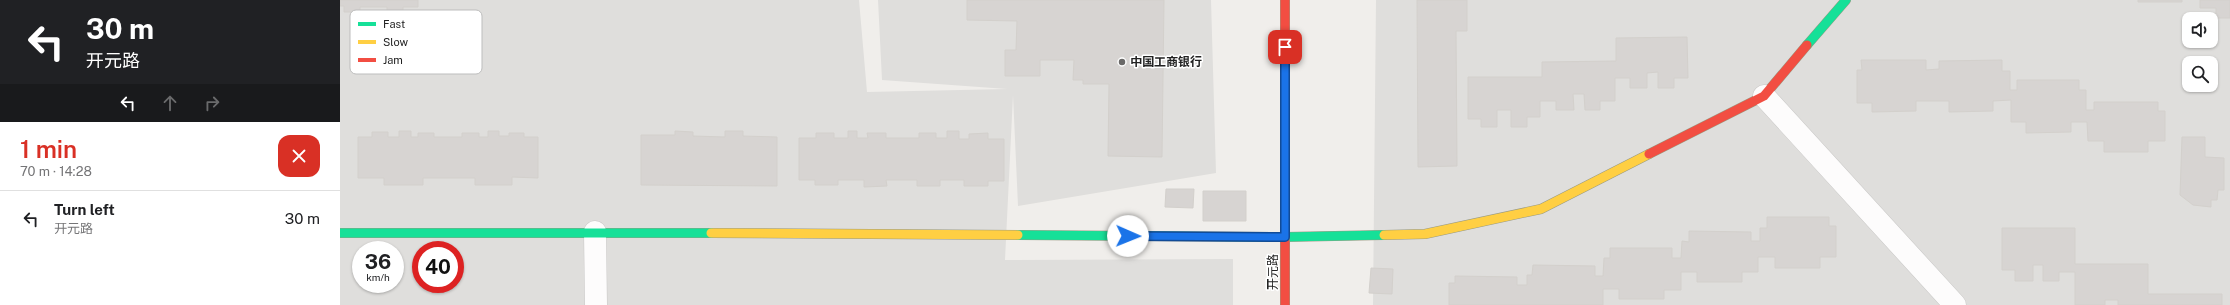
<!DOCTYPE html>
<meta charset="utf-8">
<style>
:root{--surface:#fff;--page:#f6f6f6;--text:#202124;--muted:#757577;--line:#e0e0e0;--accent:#d93025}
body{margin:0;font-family:"Public Sans","Noto Sans SC",sans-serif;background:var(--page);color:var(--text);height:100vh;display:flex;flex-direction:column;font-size:15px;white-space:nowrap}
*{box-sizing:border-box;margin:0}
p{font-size:13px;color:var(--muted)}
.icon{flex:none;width:22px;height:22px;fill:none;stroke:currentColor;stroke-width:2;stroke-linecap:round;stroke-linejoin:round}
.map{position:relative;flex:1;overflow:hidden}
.sheet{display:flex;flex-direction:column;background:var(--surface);width:340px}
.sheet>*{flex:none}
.guide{background:#202124;color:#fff;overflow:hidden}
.tools{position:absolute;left:1842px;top:12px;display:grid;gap:8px}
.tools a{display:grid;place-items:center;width:36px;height:36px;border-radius:8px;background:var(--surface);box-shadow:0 1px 3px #0004;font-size:20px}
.speed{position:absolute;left:12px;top:241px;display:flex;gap:8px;font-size:20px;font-weight:700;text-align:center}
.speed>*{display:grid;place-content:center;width:52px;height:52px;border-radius:50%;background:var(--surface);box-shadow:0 1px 3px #0004;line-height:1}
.speed small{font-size:10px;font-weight:400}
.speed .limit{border:6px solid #d22;background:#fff;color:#111}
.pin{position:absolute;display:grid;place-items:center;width:34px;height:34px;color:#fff;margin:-17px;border-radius:8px;box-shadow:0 2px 6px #0006}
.me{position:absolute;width:44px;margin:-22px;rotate:91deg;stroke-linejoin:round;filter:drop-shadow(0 0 3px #0008)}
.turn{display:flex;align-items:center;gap:14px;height:84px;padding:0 20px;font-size:18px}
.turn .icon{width:52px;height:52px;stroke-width:2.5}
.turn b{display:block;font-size:28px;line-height:34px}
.lanes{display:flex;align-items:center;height:38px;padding:0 20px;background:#0003;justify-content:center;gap:20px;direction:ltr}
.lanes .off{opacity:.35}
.round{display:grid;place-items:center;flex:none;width:42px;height:42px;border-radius:12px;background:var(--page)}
.summary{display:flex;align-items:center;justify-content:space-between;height:68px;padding:0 20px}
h1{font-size:24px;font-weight:600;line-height:30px;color:var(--accent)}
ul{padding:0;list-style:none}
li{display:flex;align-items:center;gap:12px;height:56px;padding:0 20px;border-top:1px solid var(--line)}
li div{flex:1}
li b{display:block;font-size:15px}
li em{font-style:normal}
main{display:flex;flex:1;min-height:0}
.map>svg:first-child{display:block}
.residential{fill:#dfdedc;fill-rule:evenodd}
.building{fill:#d7d4d2;stroke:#d3d0cc}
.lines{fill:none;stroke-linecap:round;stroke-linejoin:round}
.street-casing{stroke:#c9c8c7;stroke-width:23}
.fast-casing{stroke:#999a82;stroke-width:10}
.slow-casing{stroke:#999a82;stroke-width:10}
.jam-casing{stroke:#999a82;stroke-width:10}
.street{stroke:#fdfcfc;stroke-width:22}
.fast{stroke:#16e098;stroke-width:9}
.slow{stroke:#ffcf43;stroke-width:9}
.jam{stroke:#f24e42;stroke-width:9}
.route-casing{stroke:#114b97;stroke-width:10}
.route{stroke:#1a73e8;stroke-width:7}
.poi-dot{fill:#6a6968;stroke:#fff;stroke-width:1.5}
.labels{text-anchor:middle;stroke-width:3;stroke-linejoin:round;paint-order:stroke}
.poi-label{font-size:12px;font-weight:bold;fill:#222;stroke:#fff;text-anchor:start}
.street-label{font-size:12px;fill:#222;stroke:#fff}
.key{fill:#fff;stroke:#bdbdbd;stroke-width:1}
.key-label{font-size:11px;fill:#222}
</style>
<main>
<section class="sheet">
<div class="guide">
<div class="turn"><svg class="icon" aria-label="left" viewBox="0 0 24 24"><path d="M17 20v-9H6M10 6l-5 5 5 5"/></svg><div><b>30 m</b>开元路</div></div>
<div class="lanes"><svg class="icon" aria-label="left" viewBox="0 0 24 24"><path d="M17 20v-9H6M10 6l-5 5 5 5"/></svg><svg class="icon off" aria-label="ahead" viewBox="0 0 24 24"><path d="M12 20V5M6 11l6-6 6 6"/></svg><svg class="icon off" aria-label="right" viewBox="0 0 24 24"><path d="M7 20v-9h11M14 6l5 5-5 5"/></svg></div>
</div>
<div class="summary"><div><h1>1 min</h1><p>70 m · 14:28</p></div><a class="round" style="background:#d93025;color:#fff"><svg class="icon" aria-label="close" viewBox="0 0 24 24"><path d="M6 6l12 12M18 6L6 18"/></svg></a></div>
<ul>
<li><svg class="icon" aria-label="left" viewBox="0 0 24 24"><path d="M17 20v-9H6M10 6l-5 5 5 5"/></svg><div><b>Turn left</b><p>开元路</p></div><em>30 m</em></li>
</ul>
</section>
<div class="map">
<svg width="1890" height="305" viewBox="0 0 1890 305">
<rect width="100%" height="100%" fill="#f0eeeb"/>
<!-- residential -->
<path class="residential" d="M 0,0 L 519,0 L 527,92 L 667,89 L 542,80 L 538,0 L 871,0 L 876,173 L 678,206 L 673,95 L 665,260 L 893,259 L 893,305 L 0,305 ZM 21,250 L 55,250 L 55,284 L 21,284 ZM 81,250 L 115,250 L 115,284 L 81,284 Z
M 1036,0 L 1890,0 L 1890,305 L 1033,305 ZM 1849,19 L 1871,19 L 1871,41 L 1849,41 ZM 1849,63 L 1871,63 L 1871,85 L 1849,85 Z"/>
<!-- building -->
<path class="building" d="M 0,0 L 78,0 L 78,7 L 63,7 L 63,12 L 47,12 L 47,7 L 20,7 L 20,12 L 4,12 L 4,6 L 0,6 Z
M 627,0 L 824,0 L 822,157 L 768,156 L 769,84 L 743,84 L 743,80 L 733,80 L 734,60 L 700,60 L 700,76 L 665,76 L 665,50 L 676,50 L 677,21 L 627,20 Z
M 1077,0 L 1127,0 L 1127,31 L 1116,31 L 1117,166 L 1078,167 Z
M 1798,0 L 1842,0 L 1842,2 L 1798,2 Z
M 1860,0 L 1890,0 L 1890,18 L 1876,18 L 1876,8 L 1860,8 Z
M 1347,37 L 1348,78 L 1334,78 L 1334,88 L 1318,88 L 1318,72 L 1307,73 L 1307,88 L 1290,88 L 1290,78 L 1275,78 L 1275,101 L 1260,101 L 1260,110 L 1245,110 L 1244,94 L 1233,94 L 1234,110 L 1216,110 L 1216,101 L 1200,101 L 1200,117 L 1187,117 L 1187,127 L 1171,127 L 1171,110 L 1157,110 L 1157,127 L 1141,127 L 1141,119 L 1128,119 L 1128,77 L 1202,77 L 1202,62 L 1276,61 L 1276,38 Z
M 1521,60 L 1586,60 L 1586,70 L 1599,69 L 1599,61 L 1662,60 L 1662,71 L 1670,71 L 1670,90 L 1677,90 L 1677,80 L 1739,80 L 1739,90 L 1746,90 L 1746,110 L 1754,110 L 1754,102 L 1818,102 L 1818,111 L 1825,111 L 1825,141 L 1808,141 L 1808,152 L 1764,152 L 1764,141 L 1748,141 L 1747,122 L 1731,122 L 1731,132 L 1686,133 L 1686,122 L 1671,122 L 1671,100 L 1653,101 L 1653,111 L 1609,112 L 1609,101 L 1576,101 L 1576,111 L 1532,112 L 1532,103 L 1517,103 L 1517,70 L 1522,70 Z
M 59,131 L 71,131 L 71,137 L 78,137 L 78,133 L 94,133 L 94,137 L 122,137 L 122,133 L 139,133 L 139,137 L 148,137 L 148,131 L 159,131 L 159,136 L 169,136 L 169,133 L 184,133 L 184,137 L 198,137 L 198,178 L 172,177 L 172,185 L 135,185 L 135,178 L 83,178 L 83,185 L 44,185 L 44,178 L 18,178 L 18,137 L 32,137 L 32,132 L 48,132 L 48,137 L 59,137 Z
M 335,131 L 353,132 L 353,136 L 385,137 L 385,131 L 403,131 L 403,136 L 437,137 L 437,186 L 301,185 L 301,135 L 335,135 Z
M 508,131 L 517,131 L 517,138 L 528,138 L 527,133 L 546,133 L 546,138 L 579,138 L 579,133 L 596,133 L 596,138 L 607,138 L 607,131 L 619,131 L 619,139 L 629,139 L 629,134 L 648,133 L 648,139 L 664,139 L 664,181 L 648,181 L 648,186 L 624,186 L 624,180 L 600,180 L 600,186 L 577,186 L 577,180 L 546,180 L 547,186 L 524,187 L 524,180 L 498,180 L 498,185 L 475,185 L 475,180 L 459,180 L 459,138 L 476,138 L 476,133 L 494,133 L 494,138 L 508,138 Z
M 1842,137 L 1865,137 L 1865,157 L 1884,158 L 1884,190 L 1878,190 L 1877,200 L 1871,200 L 1871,207 L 1853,205 L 1840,195 Z
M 826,189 L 854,189 L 853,208 L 825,207 Z
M 863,191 L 906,191 L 906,221 L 863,221 Z
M 1427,217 L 1489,217 L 1489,226 L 1496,226 L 1496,257 L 1480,257 L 1480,268 L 1435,268 L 1435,257 L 1418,257 L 1418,272 L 1402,272 L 1402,282 L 1357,282 L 1357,272 L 1341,272 L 1341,290 L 1324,290 L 1324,299 L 1279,299 L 1279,289 L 1263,289 L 1263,305 L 1109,305 L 1109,283 L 1115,283 L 1115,276 L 1177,277 L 1177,285 L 1187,285 L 1187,275 L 1192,275 L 1193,265 L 1255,266 L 1255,276 L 1263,276 L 1264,258 L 1270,258 L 1270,248 L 1332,248 L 1332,258 L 1341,258 L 1342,241 L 1349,242 L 1349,231 L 1411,232 L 1411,241 L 1420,241 L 1420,228 L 1427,228 Z
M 1662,228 L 1735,228 L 1735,264 L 1808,264 L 1808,294 L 1882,294 L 1882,305 L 1778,305 L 1778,300 L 1765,300 L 1765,305 L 1735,305 L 1735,272 L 1719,272 L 1719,281 L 1703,281 L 1703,265 L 1693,265 L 1693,281 L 1675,281 L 1675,270 L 1662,270 Z
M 1031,268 L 1053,269 L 1052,294 L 1029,293 Z"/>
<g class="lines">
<defs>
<path id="street" d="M 1424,96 L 1615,305
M 255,232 L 256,305"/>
<path id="fast" d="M 1467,45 L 1506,0
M 0,233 L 371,233
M 678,235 L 945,237 L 1044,235"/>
<path id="slow" d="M 371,233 L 678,235
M 1044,235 L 1085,234 L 1201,209 L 1309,154"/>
<path id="jam" d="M 945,0 L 945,305
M 1309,154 L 1424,96 L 1467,45"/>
</defs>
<!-- street casing -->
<use href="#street" class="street-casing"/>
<!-- fast casing -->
<use href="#fast" class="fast-casing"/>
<!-- slow casing -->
<use href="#slow" class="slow-casing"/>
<!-- jam casing -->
<use href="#jam" class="jam-casing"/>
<!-- street -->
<use href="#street" class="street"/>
<!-- fast -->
<use href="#fast" class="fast"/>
<!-- slow -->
<use href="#slow" class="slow"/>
<!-- jam -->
<use href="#jam" class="jam"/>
</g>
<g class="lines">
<defs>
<path id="route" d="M 788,236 L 945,237 L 945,47"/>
</defs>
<!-- route casing -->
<use href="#route" class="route-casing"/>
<!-- route -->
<use href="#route" class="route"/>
</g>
<!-- markers -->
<circle class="poi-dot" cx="782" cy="62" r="4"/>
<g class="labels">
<!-- poi labels -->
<g class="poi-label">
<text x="790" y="66">中国工商银行</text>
</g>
<!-- street labels -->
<g class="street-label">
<text transform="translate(933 272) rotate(-90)" y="4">开元路</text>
</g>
</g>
<!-- legend -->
<rect x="10" y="10" width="132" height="64" rx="6" class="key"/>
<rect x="18" y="22" width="18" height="4" fill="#16e098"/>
<rect x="18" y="40" width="18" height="4" fill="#ffcf43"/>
<rect x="18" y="58" width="18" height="4" fill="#f24e42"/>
<g class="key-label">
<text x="43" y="28">Fast</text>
<text x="43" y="46">Slow</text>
<text x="43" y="64">Jam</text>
</g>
</svg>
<div class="tools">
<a><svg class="icon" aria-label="sound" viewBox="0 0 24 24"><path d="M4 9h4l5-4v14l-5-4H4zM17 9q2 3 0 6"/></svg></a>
<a><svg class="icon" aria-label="search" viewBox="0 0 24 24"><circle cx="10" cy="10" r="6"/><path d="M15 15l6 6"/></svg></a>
</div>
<div class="speed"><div>36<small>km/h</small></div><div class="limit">40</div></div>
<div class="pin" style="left:945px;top:47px;background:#d93025"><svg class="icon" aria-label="arrive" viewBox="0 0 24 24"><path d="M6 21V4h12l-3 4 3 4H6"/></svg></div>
<svg class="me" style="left:788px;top:236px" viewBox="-20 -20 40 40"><circle r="19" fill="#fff"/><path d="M0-13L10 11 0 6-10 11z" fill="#1a73e8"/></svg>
</div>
</main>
